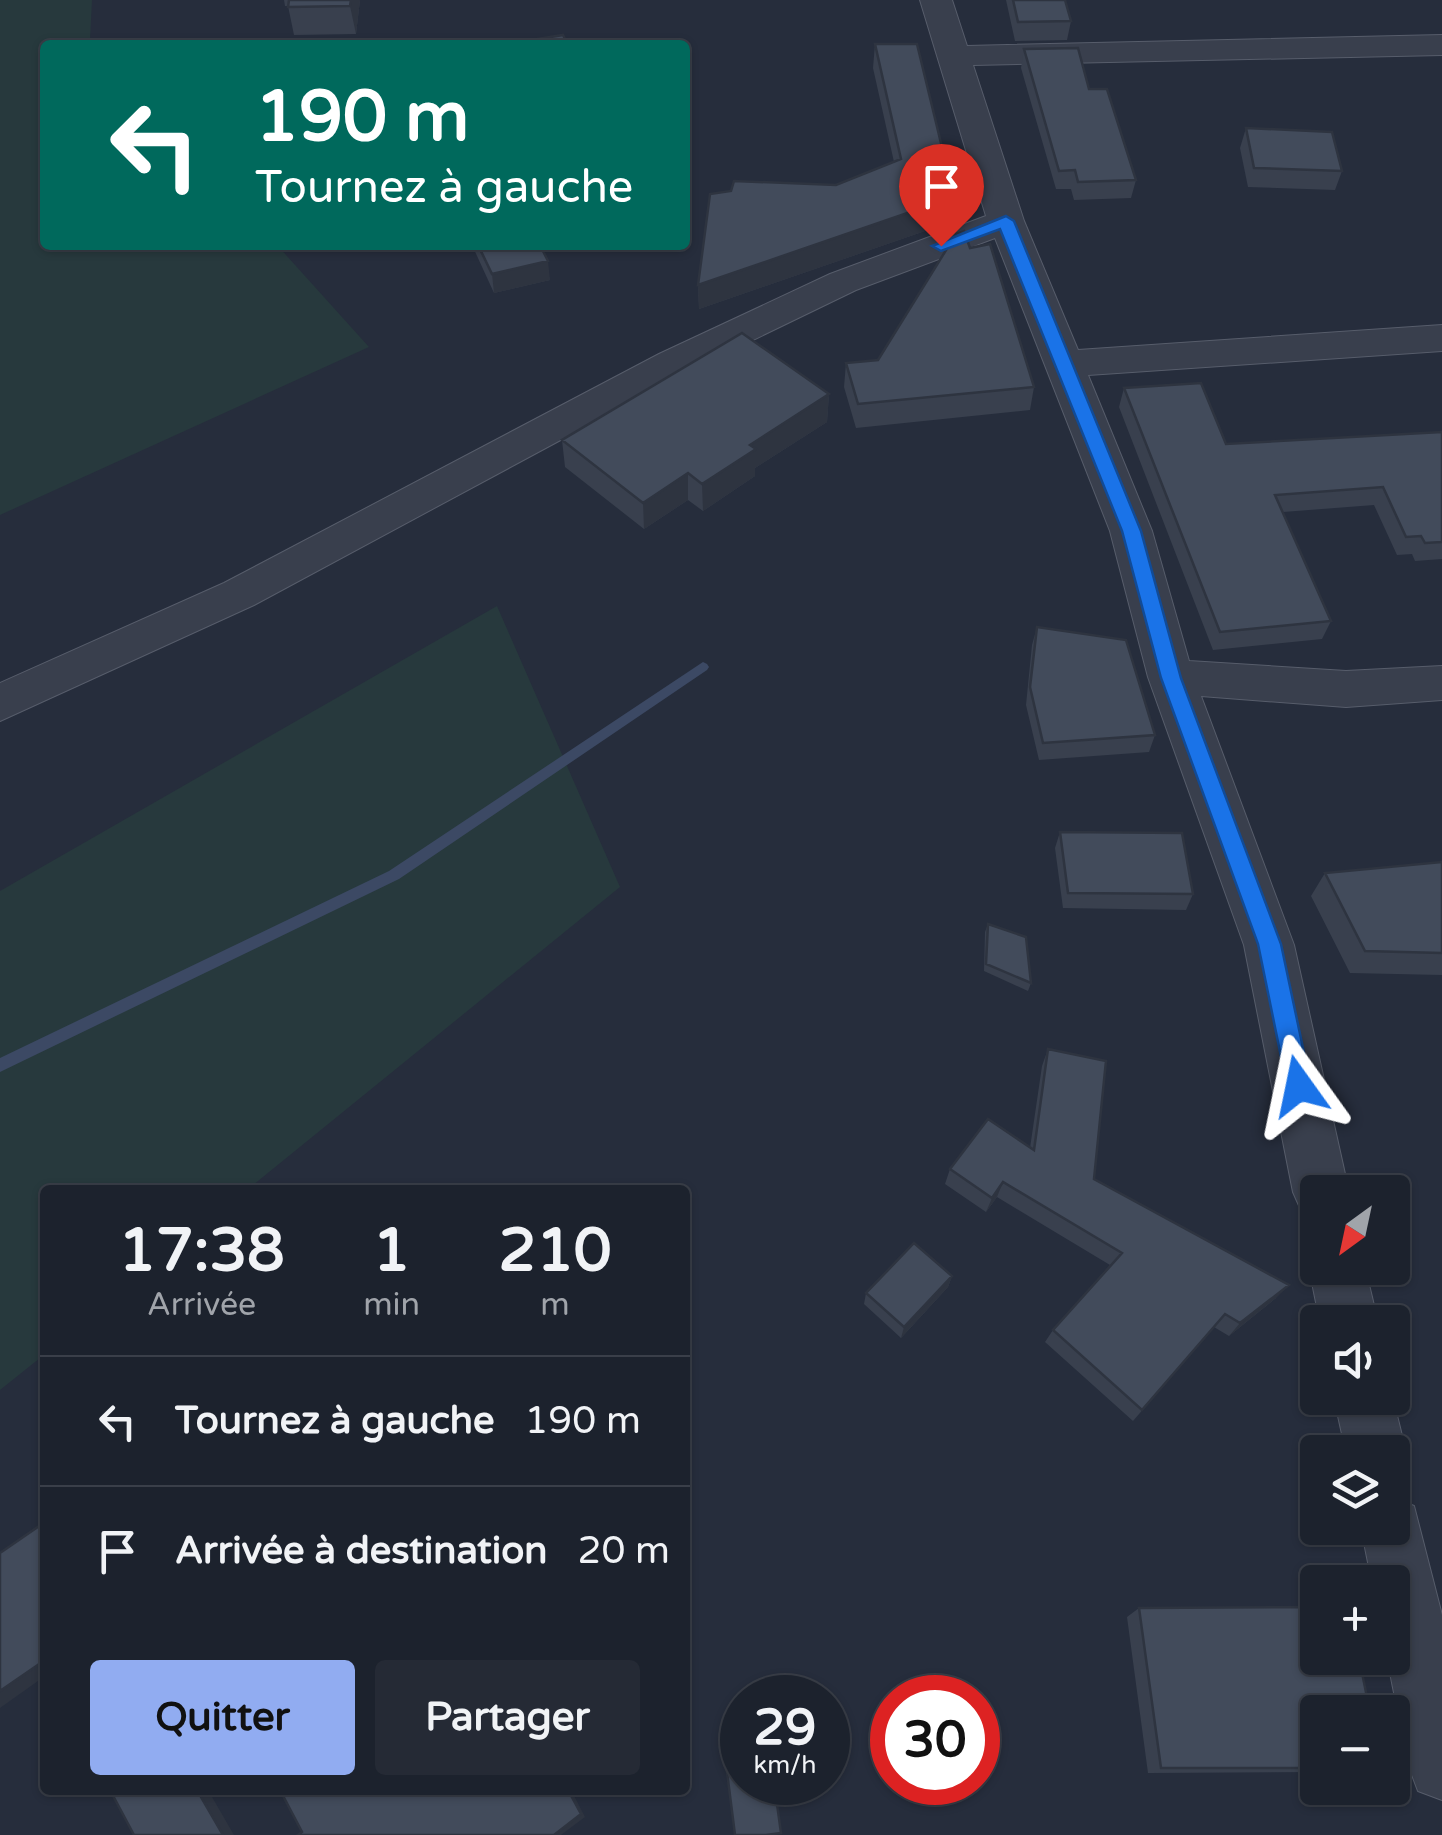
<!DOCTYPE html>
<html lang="fr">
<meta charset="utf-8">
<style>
:root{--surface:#1c222d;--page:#252a35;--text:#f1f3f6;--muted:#a0a4aa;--line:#3a3f49;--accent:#91acf1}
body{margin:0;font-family:"Varela Round",sans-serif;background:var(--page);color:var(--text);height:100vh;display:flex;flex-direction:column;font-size:38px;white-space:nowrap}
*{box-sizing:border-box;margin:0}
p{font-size:32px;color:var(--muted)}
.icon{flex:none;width:55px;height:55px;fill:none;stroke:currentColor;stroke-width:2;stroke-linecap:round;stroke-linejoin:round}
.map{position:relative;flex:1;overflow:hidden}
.panel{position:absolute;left:40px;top:1185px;width:650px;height:610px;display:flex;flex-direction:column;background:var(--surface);border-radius:10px;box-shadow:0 2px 8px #0004,0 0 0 2px var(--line)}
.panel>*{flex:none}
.banner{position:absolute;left:40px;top:40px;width:650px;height:210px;border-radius:10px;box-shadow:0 2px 8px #0004,0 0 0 2px var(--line);background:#00695c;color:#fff;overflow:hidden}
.needle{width:65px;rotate:213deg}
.buttons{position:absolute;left:1300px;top:1175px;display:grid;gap:20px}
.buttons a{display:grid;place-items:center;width:110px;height:110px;border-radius:10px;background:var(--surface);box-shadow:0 2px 8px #0004,0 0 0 2px var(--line);font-size:50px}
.speed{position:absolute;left:720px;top:1675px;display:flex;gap:20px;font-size:50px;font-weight:700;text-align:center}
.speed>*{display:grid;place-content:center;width:130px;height:130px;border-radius:50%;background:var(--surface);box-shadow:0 2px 8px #0004,0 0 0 2px var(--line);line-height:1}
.speed small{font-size:25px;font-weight:400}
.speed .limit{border:15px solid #d22;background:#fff;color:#111}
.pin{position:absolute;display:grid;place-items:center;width:85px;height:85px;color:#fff;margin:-102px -42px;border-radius:50% 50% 50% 0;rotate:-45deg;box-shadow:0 0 10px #0007}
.pin .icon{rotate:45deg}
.me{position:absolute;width:110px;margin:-55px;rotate:348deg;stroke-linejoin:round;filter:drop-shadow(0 0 8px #0008)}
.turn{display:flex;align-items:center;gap:35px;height:210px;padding:0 50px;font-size:45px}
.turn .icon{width:130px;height:130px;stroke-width:2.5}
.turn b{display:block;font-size:70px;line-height:85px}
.eta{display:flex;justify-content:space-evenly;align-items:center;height:170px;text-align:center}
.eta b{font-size:60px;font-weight:700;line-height:70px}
.button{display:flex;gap:20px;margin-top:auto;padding:20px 50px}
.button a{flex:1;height:115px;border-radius:10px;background:var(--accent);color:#111;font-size:40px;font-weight:700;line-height:115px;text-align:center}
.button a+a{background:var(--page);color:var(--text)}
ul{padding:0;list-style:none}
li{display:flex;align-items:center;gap:30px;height:130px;padding:0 50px;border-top:2px solid var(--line)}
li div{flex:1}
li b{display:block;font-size:38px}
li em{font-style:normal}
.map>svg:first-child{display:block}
.green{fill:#27393d}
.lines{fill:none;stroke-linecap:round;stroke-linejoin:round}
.stream{fill:#3c4964;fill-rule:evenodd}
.minor-casing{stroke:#575d6b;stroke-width:2}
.minor{fill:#393f4d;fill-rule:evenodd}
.wall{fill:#39404e}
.shaded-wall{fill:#2e3440}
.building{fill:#424b5b;stroke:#2e3440;stroke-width:2.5}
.route{fill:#1a73e8;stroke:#114b97;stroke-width:2.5}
</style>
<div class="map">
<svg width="1442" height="1835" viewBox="0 0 1442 1835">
<rect width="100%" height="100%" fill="#262d3c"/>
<!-- green -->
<path class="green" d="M 0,0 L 92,0 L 90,40 L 95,45 L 45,45 L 45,245 L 277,245 L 369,347 L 0,515 Z
M 497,606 L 620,887 L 247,1190 L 45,1190 L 45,1354 L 0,1390 L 0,891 Z"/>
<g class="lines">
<!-- stream -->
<path class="stream" d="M 703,662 L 707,664 L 709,667 L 707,670 L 399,879 L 0,1072 L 0,1058 L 389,871 Z"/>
<defs>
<path id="minor" d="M 920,0 L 952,0 L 967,46 L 1442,35 L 1442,55 L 973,65 L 1024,221 L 1078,350 L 1442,325 L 1442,351 L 1088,375 L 1152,531 L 1189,661 L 1346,671 L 1442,666 L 1442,700 L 1346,707 L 1201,696 L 1294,945 L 1349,1192 L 1318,1192 L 1318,1217 L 1301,1210 L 1293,1192 L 1244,945 L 1148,677 L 1110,531 L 995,238 L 856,290 L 687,372 L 254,605 L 0,721 L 0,683 L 224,583 L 659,354 L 830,274 L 986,216 Z
M 1318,1248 L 1318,1268 L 1365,1268 L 1378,1322 L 1320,1322 L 1309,1268 Z
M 1392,1395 L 1406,1452 L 1392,1475 L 1392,1452 L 1346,1452 L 1334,1398 Z
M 1392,1497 L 1414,1506 L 1442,1615 L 1442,1800 L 1418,1791 L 1409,1767 L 1387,1658 L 1392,1658 L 1392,1582 L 1372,1582 L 1361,1528 L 1392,1528 Z"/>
</defs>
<!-- minor casing -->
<use href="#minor" class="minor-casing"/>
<!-- minor -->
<use href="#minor" class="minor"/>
</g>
<!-- wall -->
<path class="wall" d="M 284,0 L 360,0 L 356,34 L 294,35 L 288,6 L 285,6 Z
M 1006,0 L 1065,0 L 1071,21 L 1067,40 L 1015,41 Z
M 875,44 L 954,197 L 951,222 L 699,309 L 698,285 L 836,185 L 894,162 L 873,68 Z
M 1024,49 L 1089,89 L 1136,180 L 1131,198 L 1074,200 L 1071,189 L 1056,189 L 1021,68 Z
M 1246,128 L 1342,171 L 1335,190 L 1248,187 L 1240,148 Z
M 472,245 L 540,245 L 550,280 L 494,293 Z
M 970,248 L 1034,387 L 1030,410 L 856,428 L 844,387 L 846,363 L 878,360 Z
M 1124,388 L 1226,444 L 1442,432 L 1442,559 L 1415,561 L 1412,554 L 1397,555 L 1374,505 L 1283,512 L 1331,621 L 1322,639 L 1213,650 L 1119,407 Z
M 829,394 L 827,422 L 755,468 L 755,476 L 703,511 L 688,500 L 644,529 L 565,467 L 562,440 Z
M 1037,627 L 1155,735 L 1149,752 L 1039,760 L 1026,705 L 1032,645 Z
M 1060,832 L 1193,894 L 1186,910 L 1063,908 L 1055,848 Z
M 1442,862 L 1442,975 L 1350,973 L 1311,896 L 1325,873 Z
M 988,924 L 1031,983 L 1028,991 L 984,971 L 985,932 Z
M 1048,1049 L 1094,1179 L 1276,1298 L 1229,1336 L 1214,1327 L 1133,1421 L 1045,1342 L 1053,1330 L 1110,1265 L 997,1197 L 986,1212 L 945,1184 L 950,1169 L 1030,1148 L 1042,1066 Z
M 952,1276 L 948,1287 L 901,1338 L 864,1304 L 866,1293 Z
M 1139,1608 L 1318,1712 L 1318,1772 L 1148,1773 L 1127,1617 Z"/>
<!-- shaded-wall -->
<path class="shaded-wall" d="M 351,0 L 360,0 L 356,34 L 350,6 Z
M 954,197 L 951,222 L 699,309 L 698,285 Z
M 548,261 L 550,280 L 494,293 L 492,274 Z
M 829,394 L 827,422 L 755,468 L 755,476 L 703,511 L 702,484 L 750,445 Z
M 688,473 L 688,500 L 644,529 L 643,503 Z
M 1003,1182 L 997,1197 L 986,1212 L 992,1198 Z
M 952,1276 L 948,1287 L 901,1338 L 904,1327 Z
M 1289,1285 L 1276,1298 L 1229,1336 L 1240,1323 Z
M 45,1659 L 45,1676 L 0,1708 L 0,1691 Z
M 197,1790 L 208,1790 L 234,1835 L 223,1835 Z
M 568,1790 L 571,1790 L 585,1817 L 561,1835 L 554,1835 Z"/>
<!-- building -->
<path class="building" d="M 289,0 L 351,0 L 350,6 L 288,7 Z
M 1013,0 L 1065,0 L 1071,21 L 1018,22 Z
M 563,35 L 568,45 L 501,45 Z
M 875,44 L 917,44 L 954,197 L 698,285 L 710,194 L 731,191 L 734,181 L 836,185 L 901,159 Z
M 1078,48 L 1089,89 L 1107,89 L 1136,180 L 1078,182 L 1075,170 L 1059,171 L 1024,49 Z
M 1246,128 L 1332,132 L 1342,171 L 1254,168 Z
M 964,231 L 970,248 L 990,244 L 1034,387 L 858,404 L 846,363 L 878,360 L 956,234 Z
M 478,245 L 540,245 L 548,261 L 492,274 Z
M 742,333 L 829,394 L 750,445 L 756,449 L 702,484 L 688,473 L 643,503 L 562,440 Z
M 1201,383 L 1226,444 L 1442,432 L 1442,542 L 1425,543 L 1421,536 L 1406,537 L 1383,487 L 1275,495 L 1331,621 L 1220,632 L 1124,388 Z
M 1037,627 L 1126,640 L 1155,735 L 1043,743 L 1030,687 Z
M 1060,832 L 1182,833 L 1193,894 L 1068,893 Z
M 1442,862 L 1442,953 L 1365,951 L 1325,873 Z
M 988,924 L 1026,937 L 1031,983 L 986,964 Z
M 1048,1049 L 1106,1061 L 1094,1179 L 1289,1285 L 1240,1323 L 1225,1314 L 1142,1410 L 1053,1330 L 1122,1253 L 1003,1182 L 992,1198 L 950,1169 L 988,1119 L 1034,1150 Z
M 914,1243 L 952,1276 L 904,1327 L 866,1293 Z
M 45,1522 L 45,1660 L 0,1691 L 0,1553 Z
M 1318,1607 L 1318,1658 L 1359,1658 L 1370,1712 L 1318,1712 L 1318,1768 L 1161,1768 L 1139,1608 Z
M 742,1762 L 742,1782 L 774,1782 L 781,1833 L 766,1835 L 735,1835 L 726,1764 Z
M 110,1790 L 197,1790 L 223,1835 L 134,1835 Z
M 280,1790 L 568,1790 L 581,1814 L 554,1835 L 298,1835 L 302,1832 Z"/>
<!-- route -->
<path class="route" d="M 1006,216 L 1014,221 L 1141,531 L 1181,678 L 1281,944 L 1311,1086 L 1299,1097 L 1287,1086 L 1258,944 L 1161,678 L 1122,531 L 1000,229 L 941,251 L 932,246 Z"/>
</svg>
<div class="buttons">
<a><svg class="needle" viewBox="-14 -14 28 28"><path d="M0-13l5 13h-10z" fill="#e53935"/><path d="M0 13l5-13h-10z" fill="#a0a4aa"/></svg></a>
<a><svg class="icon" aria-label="sound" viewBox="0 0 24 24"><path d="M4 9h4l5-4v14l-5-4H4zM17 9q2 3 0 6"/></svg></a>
<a><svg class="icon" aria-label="layers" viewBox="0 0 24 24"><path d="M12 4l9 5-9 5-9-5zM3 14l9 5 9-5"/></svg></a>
<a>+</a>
<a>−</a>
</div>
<div class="speed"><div>29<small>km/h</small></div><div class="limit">30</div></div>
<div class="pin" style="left:941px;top:246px;background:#d93025"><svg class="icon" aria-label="arrive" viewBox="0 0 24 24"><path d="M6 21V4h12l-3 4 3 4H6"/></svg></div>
<svg class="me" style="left:1299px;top:1086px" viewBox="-20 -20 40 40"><path d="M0-17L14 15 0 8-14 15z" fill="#1a73e8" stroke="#fff" stroke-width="4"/></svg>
<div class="banner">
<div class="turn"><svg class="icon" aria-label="left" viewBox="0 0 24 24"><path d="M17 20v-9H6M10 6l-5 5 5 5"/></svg><div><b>190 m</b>Tournez à gauche</div></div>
</div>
<section class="panel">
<div class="eta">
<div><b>17:38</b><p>Arrivée</p></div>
<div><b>1</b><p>min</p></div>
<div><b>210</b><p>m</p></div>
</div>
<ul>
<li><svg class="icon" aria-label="left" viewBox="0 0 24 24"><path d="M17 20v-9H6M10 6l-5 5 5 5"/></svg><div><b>Tournez à gauche</b></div><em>190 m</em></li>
<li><svg class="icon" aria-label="arrive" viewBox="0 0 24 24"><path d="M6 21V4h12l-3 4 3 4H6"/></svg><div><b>Arrivée à destination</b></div><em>20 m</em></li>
</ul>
<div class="button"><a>Quitter</a><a>Partager</a></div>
</section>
</div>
